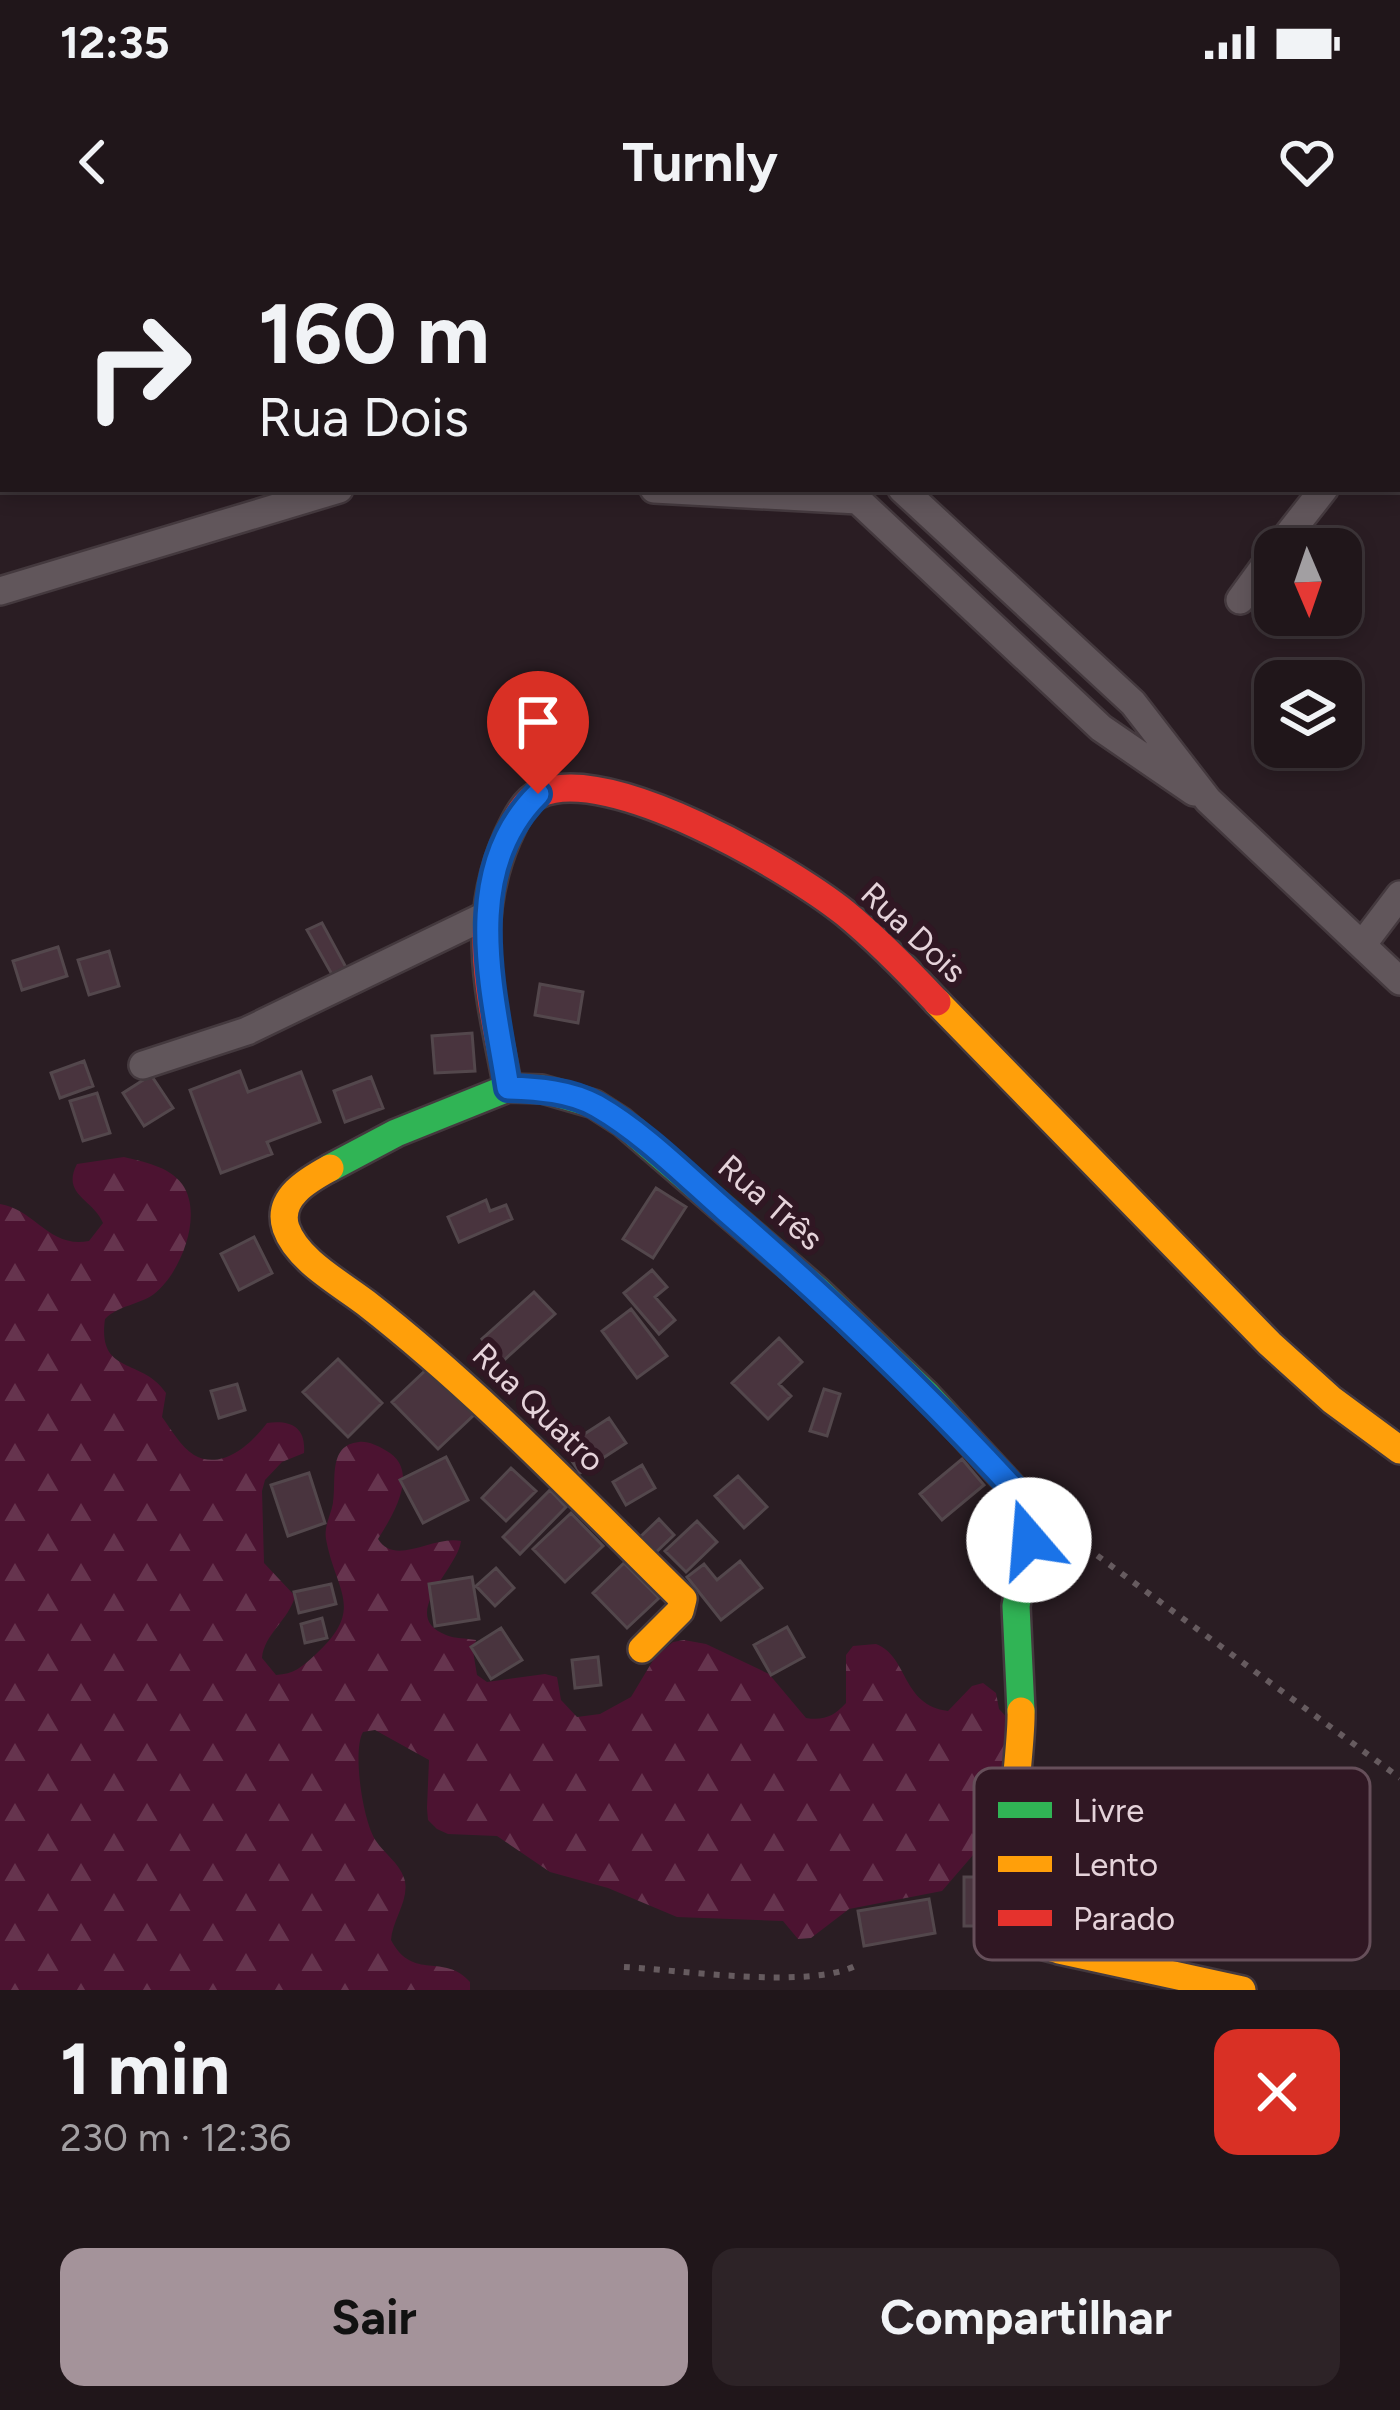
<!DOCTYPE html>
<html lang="pt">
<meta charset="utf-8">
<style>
:root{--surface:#20161a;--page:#2d2327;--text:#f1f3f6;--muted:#a29fa2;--line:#3d3539;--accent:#a4939a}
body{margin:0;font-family:Figtree,sans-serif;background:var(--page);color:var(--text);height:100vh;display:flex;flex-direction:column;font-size:45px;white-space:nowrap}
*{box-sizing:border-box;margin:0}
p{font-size:39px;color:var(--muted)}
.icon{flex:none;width:66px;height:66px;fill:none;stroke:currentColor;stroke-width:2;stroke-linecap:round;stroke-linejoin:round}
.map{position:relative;height:1750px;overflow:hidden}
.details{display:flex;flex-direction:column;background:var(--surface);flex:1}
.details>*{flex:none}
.hud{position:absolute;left:0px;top:0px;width:1401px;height:252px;box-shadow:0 6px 18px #0003,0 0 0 3px var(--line);background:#20161a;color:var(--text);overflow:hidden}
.needle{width:78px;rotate:178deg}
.buttons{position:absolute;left:1254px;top:288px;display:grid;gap:24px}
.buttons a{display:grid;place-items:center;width:108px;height:108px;border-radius:24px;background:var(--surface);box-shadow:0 6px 18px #0003,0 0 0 3px var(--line);font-size:60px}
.pin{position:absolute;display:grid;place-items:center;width:102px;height:102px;color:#fff;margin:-123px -51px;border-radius:50% 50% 50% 0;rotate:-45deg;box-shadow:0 0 12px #0007}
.pin .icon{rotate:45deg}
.me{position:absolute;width:132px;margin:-66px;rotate:342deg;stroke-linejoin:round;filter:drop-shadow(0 0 9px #0008)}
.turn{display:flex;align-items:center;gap:42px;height:252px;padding:0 60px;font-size:54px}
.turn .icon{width:156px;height:156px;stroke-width:2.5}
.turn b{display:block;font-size:84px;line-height:102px}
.round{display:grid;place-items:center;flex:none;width:126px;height:126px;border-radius:24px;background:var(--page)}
.head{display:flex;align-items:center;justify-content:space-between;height:204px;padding:0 60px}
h1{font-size:72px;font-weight:700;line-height:90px}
.action{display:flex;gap:24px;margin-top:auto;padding:24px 60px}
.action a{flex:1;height:138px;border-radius:24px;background:var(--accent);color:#111;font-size:48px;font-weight:700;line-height:138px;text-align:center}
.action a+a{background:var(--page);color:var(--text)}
.status{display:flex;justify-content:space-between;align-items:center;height:84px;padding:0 60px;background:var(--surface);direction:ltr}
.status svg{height:33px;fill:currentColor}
header{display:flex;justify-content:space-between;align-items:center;height:156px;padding:0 60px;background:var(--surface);font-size:54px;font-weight:700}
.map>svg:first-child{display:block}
.forest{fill:url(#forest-firs)}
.building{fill:#49343e;stroke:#53474c;stroke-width:3}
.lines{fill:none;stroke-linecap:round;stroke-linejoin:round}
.street-casing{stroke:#44393e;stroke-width:32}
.fast-casing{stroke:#44393e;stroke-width:32}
.slow-casing{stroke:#44393e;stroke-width:32}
.jam-casing{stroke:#44393e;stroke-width:32}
.path{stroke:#665b5f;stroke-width:6;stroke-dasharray:6 9;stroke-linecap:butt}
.street{stroke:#61565b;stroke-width:27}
.fast{stroke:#30b455;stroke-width:27}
.slow{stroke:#ff9f0a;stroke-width:27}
.jam{stroke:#e5322d;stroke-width:27}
.route-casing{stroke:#114b97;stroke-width:30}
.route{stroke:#1a73e8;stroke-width:21}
.labels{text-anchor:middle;stroke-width:12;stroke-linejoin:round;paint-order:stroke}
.street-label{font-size:33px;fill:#e5d3da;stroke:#301723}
.key{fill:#301723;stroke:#664f5a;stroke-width:3}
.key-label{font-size:33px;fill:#e5d3da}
</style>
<div class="status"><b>12:35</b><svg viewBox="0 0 49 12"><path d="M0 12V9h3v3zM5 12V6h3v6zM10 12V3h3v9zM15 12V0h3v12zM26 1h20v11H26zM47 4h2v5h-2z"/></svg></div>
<header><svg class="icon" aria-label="back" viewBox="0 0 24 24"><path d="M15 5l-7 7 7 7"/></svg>Turnly<svg class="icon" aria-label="heart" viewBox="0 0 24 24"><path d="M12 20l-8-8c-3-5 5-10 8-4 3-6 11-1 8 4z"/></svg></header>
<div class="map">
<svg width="1400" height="1750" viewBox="0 0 1400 1750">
<defs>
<pattern id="forest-firs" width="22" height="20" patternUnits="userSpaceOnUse" patternTransform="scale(3)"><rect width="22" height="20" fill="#4c1331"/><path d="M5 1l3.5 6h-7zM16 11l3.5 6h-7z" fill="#66344e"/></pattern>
</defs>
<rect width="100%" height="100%" fill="#2a1d23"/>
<!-- forest -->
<path class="forest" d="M 124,917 C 143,922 169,926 182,944 C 204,974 181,1033 154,1054 C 139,1065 119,1065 105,1079 C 97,1136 142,1117 166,1153 L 162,1177 C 171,1189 181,1207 194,1215 C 222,1231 251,1204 267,1183 C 291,1180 306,1187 304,1213 L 282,1222 L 265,1240 L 262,1251 L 264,1323 L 295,1356 C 289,1380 264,1394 262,1418 L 276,1435 C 294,1434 302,1427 315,1415 C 366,1368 336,1353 326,1299 C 324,1285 331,1275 333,1263 C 337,1242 327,1205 359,1202 C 368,1201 378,1206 385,1210 C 422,1229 393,1275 378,1299 C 395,1327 433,1295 461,1301 C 458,1329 397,1376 446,1395 C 455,1399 466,1398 476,1400 L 473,1411 L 477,1435 L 487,1442 L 545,1434 L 557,1437 L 561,1460 L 577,1477 L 600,1474 L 631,1457 L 655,1417 L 673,1402 L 684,1400 L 706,1404 L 769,1434 L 806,1478 C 824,1481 834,1476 846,1463 L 846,1415 L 853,1406 L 876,1404 C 909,1417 901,1465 948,1471 L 972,1446 L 983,1443 L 996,1453 L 999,1469 L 1014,1485 L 1003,1599 L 980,1607 L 942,1651 L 849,1669 L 811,1698 L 798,1699 L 783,1681 L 677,1677 L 608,1648 L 550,1632 L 497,1596 L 448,1594 L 437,1589 L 428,1580 L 427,1568 L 429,1520 L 375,1490 L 363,1492 C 352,1511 363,1582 376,1601 C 384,1613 399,1623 404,1638 C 411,1658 392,1680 391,1700 C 413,1742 444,1712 470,1742 L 470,1750 L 0,1750 L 0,964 C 34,969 50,1009 89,1001 L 103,983 C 93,959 61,955 77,924 Z"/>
<!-- building -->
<path class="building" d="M 322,683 L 348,731 L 334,738 L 307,690 Z
M 58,707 L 67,736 L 22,750 L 13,721 Z
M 109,711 L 119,746 L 89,755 L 78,720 Z
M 540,744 L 583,752 L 578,783 L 535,775 Z
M 472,793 L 475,831 L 435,833 L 432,796 Z
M 84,821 L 93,846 L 60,858 L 51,833 Z
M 240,831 L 248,852 L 301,832 L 320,882 L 267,902 L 272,914 L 221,933 L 190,850 Z
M 151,835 L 173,868 L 144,886 L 123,853 Z
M 371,837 L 383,868 L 345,882 L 334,851 Z
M 97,853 L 110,893 L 83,901 L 70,861 Z
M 656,948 L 686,967 L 653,1018 L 623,999 Z
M 486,960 L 490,971 L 506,965 L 512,979 L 459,1002 L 448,977 Z
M 254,997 L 272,1033 L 239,1050 L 221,1014 Z
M 652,1030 L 667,1047 L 655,1057 L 675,1080 L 659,1094 L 624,1053 Z
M 534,1052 L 555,1074 L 502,1122 L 482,1099 Z
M 631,1069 L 667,1116 L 637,1138 L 602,1091 Z
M 779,1098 L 802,1122 L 779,1144 L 791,1156 L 768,1179 L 732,1143 Z
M 338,1119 L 382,1163 L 348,1197 L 303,1152 Z
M 429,1127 L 475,1174 L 438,1209 L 392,1162 Z
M 237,1144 L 245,1170 L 219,1178 L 211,1151 Z
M 824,1149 L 840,1154 L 827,1196 L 810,1191 Z
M 609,1178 L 626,1203 L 580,1233 L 563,1208 Z
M 446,1217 L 468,1260 L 423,1283 L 400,1240 Z
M 962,1219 L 984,1245 L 942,1280 L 920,1254 Z
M 642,1225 L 655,1248 L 626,1265 L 613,1242 Z
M 511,1228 L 536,1251 L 506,1281 L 482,1258 Z
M 309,1233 L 325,1283 L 288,1296 L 271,1245 Z
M 738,1236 L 767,1267 L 744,1288 L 715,1256 Z
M 550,1250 L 566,1267 L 520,1314 L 503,1297 Z
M 571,1273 L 603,1306 L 565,1342 L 533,1309 Z
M 659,1279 L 674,1295 L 654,1314 L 639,1298 Z
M 697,1281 L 717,1302 L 686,1332 L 665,1311 Z
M 740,1321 L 762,1348 L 721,1380 L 687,1337 L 704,1324 L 717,1340 Z
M 624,1323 L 659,1358 L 627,1388 L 593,1353 Z
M 496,1328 L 514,1348 L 495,1366 L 476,1346 Z
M 472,1337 L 479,1379 L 435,1386 L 429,1344 Z
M 331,1344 L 336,1364 L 299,1373 L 294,1352 Z
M 322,1378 L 327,1398 L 305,1403 L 301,1384 Z
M 787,1387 L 804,1417 L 771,1435 L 754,1405 Z
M 501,1388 L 522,1420 L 491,1439 L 471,1407 Z
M 598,1417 L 601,1445 L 575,1448 L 572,1420 Z
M 964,1637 L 996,1637 L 996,1686 L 964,1686 Z
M 929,1659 L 935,1693 L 864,1706 L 858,1671 Z"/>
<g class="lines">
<defs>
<path id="street" d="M 581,0 L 584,3
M 639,0 L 642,3
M 1101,0 L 1104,3
M 67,3 L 70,0
M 0,76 L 3,72
M 1398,168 L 1400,166
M 654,249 L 858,260
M 846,249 L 1101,488 L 1194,552
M 902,249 L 1133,463 L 1208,560 L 1400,741
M 1277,309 L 1324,249
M 0,351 L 339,249
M 1240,360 L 1275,312
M 1362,705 L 1400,655
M 143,825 L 247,791 L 485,676"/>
<path id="fast" d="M 0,2 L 2,0
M 330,928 L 396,893 L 508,848 L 542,849 L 594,864 L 622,882 L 817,1050 L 926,1154 L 1024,1260 L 1031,1285 L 1016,1366 L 1021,1471"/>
<path id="slow" d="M 937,762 L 1270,1104 L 1332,1160 L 1400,1210
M 330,928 C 308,940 276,958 286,988 C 297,1020 340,1043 366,1063 C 480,1152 580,1258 683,1359 L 680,1371 L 642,1409
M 1021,1471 C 1023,1514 996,1665 1016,1690 C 1026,1702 1045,1706 1059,1710 L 1242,1750"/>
<path id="jam" d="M 508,848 C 491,759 469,686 507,598 C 514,583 523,561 539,554 C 608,522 790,629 845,673 C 878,700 908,731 937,762"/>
</defs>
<!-- street casing -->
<use href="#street" class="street-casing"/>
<!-- fast casing -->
<use href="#fast" class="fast-casing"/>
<!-- slow casing -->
<use href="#slow" class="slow-casing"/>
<!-- jam casing -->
<use href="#jam" class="jam-casing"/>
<!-- path -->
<path class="path" d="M 1061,1289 L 1400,1538
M 624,1727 C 681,1730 810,1750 857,1725"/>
<!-- street -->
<use href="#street" class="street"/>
<!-- fast -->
<use href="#fast" class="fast"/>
<!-- slow -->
<use href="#slow" class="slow"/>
<!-- jam -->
<use href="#jam" class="jam"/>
</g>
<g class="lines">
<defs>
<path id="route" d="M 538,554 C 459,632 493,751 508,848 C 538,849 570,851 597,866 C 644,893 685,935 726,971 C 831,1062 930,1157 1024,1260 L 1032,1273 L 1029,1300"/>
</defs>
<!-- route casing -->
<use href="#route" class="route-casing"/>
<!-- route -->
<use href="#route" class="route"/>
</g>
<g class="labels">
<!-- street labels -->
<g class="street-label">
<text transform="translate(914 692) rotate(43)" y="12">Rua Dois</text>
<text transform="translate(771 962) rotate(41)" y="12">Rua Três</text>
<text transform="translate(539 1167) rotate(44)" y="12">Rua Quatro</text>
</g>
</g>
<!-- legend -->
<rect x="974" y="1528" width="396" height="192" rx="18" class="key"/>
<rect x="998" y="1562" width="54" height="16" fill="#30b455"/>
<rect x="998" y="1616" width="54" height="16" fill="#ff9f0a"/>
<rect x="998" y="1670" width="54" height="16" fill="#e5322d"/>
<g class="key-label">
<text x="1073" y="1582">Livre</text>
<text x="1073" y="1636">Lento</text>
<text x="1073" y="1690">Parado</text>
</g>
</svg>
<div class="buttons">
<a><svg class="needle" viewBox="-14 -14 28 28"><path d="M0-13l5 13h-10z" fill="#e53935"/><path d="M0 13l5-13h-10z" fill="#a29fa2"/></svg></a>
<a><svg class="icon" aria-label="layers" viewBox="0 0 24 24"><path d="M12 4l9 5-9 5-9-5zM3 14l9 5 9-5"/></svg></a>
</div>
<div class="pin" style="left:538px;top:554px;background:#d93025"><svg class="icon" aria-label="arrive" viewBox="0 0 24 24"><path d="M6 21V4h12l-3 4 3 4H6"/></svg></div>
<svg class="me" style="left:1029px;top:1300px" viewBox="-20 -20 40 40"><circle r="19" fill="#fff"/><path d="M0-13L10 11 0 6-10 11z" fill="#1a73e8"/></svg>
<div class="hud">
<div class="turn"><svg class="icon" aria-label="right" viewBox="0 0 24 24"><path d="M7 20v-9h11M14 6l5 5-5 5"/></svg><div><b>160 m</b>Rua Dois</div></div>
</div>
</div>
<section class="details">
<div class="head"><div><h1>1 min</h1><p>230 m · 12:36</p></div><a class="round" style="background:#d93025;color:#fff"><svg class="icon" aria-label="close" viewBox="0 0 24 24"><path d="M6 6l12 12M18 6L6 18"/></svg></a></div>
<div class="action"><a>Sair</a><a>Compartilhar</a></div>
</section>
